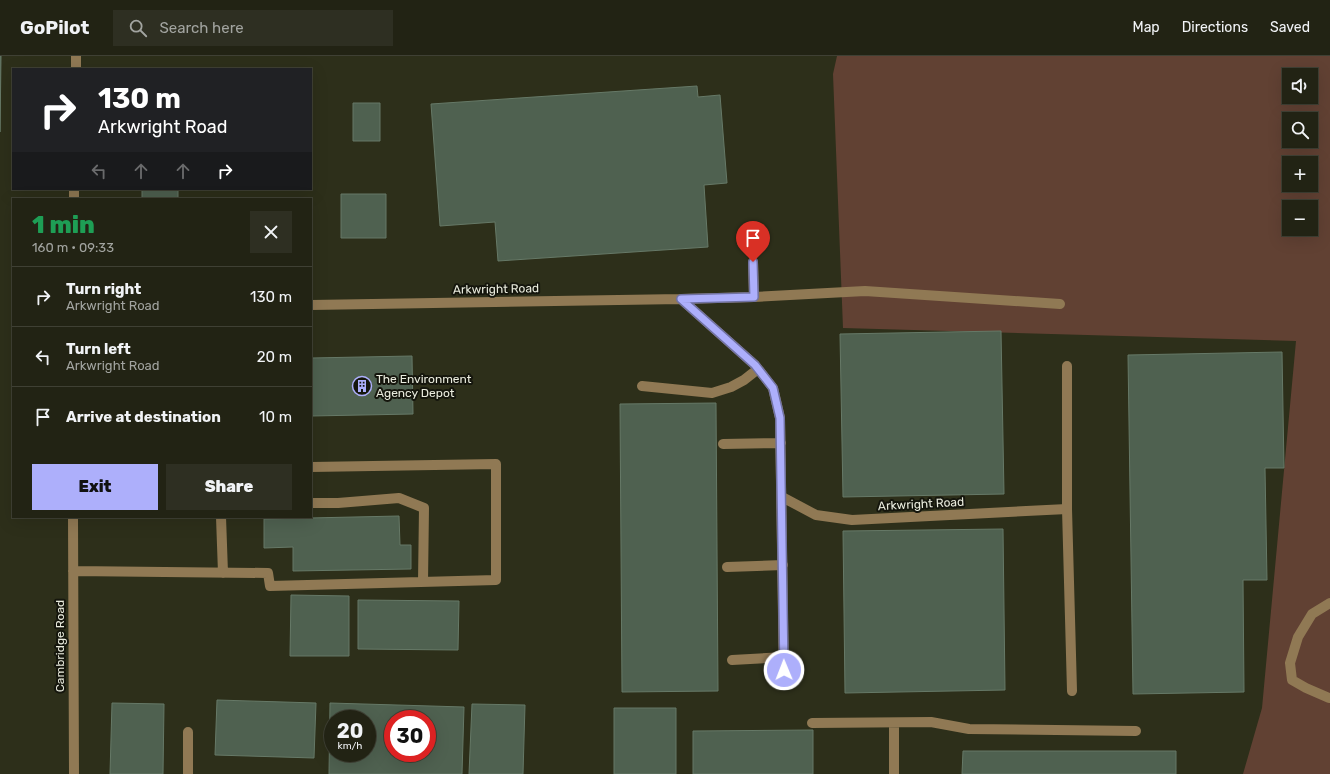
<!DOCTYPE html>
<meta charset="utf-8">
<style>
:root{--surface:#222314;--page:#2e2f22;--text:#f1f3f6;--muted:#a2a4a0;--line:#3f4034;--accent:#adaffb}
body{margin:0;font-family:Rubik,sans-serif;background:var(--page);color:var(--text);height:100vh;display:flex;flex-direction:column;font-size:15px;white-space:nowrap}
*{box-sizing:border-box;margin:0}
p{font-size:13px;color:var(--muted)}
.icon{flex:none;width:22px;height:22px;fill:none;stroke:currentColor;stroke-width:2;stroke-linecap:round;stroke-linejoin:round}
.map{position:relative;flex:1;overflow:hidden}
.details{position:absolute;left:12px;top:142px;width:300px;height:320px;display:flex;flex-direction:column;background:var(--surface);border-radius:0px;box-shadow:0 4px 16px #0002,0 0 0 1px var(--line)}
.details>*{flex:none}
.banner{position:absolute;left:12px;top:12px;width:300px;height:122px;border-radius:0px;box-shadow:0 4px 16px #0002,0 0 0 1px var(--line);background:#202124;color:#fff;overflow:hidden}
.fabs{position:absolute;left:1282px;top:12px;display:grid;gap:8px}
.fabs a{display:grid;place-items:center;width:36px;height:36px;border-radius:0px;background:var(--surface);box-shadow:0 4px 16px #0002,0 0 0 1px var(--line);font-size:20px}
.speed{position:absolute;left:324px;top:654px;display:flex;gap:8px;font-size:20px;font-weight:700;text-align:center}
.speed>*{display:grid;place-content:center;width:52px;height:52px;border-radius:50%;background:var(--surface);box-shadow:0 4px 16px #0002,0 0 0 1px var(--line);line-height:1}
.speed small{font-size:10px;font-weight:400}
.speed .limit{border:6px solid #d22;background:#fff;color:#111}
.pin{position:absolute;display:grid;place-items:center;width:34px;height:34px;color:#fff;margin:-41px -17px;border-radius:50% 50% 50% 0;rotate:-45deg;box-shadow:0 0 4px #0007}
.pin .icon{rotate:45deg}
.me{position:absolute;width:44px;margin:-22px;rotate:359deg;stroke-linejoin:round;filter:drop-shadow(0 0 3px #0008)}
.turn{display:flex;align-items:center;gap:14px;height:84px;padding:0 20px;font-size:18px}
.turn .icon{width:52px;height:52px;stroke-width:2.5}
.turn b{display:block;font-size:28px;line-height:34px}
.lanes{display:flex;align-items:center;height:38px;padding:0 20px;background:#0003;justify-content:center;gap:20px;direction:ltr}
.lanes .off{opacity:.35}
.round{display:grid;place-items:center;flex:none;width:42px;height:42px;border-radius:0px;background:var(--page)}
.summary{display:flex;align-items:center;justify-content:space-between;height:68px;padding:0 20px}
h1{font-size:24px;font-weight:800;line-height:30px;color:#1e9e55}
.action{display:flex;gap:8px;margin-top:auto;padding:8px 20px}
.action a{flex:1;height:46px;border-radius:0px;background:var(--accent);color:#111;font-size:16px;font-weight:800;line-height:46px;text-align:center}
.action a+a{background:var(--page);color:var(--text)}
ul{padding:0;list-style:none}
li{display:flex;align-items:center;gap:12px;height:60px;padding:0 20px;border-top:1px solid var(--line)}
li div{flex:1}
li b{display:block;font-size:15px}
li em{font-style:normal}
header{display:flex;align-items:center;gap:24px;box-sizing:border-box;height:56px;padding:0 20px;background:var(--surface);border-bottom:1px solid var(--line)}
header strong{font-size:19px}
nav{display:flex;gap:22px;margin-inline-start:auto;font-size:14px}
.search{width:280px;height:36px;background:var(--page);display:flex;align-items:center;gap:10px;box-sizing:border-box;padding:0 14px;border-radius:0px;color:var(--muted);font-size:15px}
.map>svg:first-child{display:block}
.green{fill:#614133;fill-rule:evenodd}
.building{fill:#4f6150;stroke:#667967;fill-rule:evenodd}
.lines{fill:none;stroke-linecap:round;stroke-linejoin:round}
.minor{stroke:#907954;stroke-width:10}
.route-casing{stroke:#7072a3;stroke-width:10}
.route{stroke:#adaffb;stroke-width:7}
.labels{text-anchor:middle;stroke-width:4;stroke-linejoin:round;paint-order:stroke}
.street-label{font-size:12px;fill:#eaecde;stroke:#15160d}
.poi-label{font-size:12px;fill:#eaecde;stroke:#15160d;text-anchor:start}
</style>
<header>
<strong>GoPilot</strong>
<div class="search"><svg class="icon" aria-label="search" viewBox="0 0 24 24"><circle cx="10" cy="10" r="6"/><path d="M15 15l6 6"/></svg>Search here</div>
<nav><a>Map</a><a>Directions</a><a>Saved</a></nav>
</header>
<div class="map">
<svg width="1330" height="718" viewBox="0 0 1330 718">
<rect width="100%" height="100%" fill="#2d2f1a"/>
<!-- green -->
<path class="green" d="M 837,0 L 1330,0 L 1330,718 L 1243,718 L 1262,652 L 1296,285 L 843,272 L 833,18 ZM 1289,19 L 1311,19 L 1311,41 L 1289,41 ZM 1289,63 L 1311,63 L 1311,85 L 1289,85 ZM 1289,107 L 1311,107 L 1311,129 L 1289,129 ZM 1289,151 L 1311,151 L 1311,173 L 1289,173 Z"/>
<!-- building -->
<path class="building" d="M 0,0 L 1,0 L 0,76 Z
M 697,30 L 698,41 L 720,39 L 727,127 L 704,129 L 708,191 L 498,205 L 495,166 L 440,170 L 431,48 Z
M 353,47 L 380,47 L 380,85 L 353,85 Z
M 142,133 L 178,133 L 178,143 L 142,143 Z
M 341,138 L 386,138 L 386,182 L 341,182 Z
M 1001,275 L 1004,438 L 843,441 L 840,278 Z
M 1282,296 L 1284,412 L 1265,412 L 1267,524 L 1243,524 L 1244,636 L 1133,638 L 1128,299 Z
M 412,300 L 413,358 L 311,360 L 311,302 Z
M 716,347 L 718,635 L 622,636 L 620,348 Z
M 399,460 L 400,489 L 411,489 L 411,513 L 293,515 L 293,491 L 264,492 L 264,463 Z
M 1003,473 L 1005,634 L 845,637 L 843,475 Z
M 291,539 L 349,540 L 349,600 L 290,600 Z
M 358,544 L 459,545 L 458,594 L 358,593 Z
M 217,644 L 316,647 L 314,702 L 215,699 Z
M 112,647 L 164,648 L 163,718 L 110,718 Z
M 330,647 L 464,651 L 462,718 L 329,718 ZM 333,663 L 367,663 L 367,697 L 333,697 ZM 393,663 L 427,663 L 427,697 L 393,697 Z
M 472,648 L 525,649 L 523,718 L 469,718 Z
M 614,652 L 676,652 L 676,718 L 614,718 Z
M 813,674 L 813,718 L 693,718 L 693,675 Z
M 963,695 L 1176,695 L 1176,718 L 962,718 Z"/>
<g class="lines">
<!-- minor -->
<path class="minor" d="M 76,13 L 76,0
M 74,143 L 74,133
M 754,241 L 865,235 L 1060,248
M 681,243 L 754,241 L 753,206
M 311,249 L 681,243 L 755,309 L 773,332 L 780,362 L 784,627
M 1067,310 L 1067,453 L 1072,635
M 642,330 L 712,337 L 731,331 L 744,324 L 758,313
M 723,388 L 781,387
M 782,441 L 816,459 L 852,464 L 1067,453
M 311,447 L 338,447 L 399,442 L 424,452 L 423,526
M 73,461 L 74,718
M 221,461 L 223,517
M 727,511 L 783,509
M 73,515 L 268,517 L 270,530 L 496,524 L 496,408 L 311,411
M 732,604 L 784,601
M 1329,642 L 1306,632 L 1292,624 L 1290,607 L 1298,581 L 1312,558 L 1330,547
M 812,667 L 931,666 L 969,673 L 1136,675
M 894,667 L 894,718
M 188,718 L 188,676"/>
</g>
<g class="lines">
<defs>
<path id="route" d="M 753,206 L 754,241 L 681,243 L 755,309 L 773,332 L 780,362 L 784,614"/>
</defs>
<!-- route casing -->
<use href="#route" class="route-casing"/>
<!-- route -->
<use href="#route" class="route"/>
</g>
<!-- icons -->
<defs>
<symbol id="building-ring" viewBox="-11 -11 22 22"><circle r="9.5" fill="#15160d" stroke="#adaffb" stroke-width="1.5"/><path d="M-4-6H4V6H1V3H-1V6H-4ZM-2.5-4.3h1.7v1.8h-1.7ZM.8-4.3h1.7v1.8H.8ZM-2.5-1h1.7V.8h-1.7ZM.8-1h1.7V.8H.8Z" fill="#adaffb"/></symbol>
</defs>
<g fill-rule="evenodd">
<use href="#building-ring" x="351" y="319" width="22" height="22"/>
</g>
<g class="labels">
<!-- street labels -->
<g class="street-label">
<text transform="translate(496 233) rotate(-1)" y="4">Arkwright Road</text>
<text transform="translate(921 448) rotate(-3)" y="4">Arkwright Road</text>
<text transform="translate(60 590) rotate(-90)" y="4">Cambridge Road</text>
</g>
<!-- poi labels -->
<g class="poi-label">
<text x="376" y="327">The Environment<tspan x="376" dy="14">Agency Depot</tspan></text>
</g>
</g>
</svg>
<div class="fabs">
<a><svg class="icon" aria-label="sound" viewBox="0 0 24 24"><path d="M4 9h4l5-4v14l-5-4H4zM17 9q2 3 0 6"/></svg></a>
<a><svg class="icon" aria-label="search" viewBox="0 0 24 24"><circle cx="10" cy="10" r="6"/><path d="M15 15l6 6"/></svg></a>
<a>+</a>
<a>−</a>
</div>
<div class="speed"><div>20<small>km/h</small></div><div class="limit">30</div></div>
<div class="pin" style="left:753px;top:206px;background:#d93025"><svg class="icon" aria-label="arrive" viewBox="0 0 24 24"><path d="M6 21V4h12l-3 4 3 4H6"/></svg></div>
<svg class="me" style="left:784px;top:614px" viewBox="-20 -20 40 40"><circle r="17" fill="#adaffb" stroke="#fff" stroke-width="3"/><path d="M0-11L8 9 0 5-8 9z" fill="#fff"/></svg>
<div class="banner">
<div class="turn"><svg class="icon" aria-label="right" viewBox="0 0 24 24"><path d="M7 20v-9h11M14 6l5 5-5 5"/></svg><div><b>130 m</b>Arkwright Road</div></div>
<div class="lanes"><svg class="icon off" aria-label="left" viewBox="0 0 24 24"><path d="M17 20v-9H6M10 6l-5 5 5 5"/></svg><svg class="icon off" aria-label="ahead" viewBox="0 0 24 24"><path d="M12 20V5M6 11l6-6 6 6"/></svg><svg class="icon off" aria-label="ahead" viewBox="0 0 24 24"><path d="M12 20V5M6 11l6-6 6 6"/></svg><svg class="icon" aria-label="right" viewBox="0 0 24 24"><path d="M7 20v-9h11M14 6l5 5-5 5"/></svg></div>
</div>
<section class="details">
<div class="summary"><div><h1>1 min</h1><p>160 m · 09:33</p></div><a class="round"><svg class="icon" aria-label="close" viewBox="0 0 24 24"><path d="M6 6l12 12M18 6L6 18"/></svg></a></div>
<ul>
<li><svg class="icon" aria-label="right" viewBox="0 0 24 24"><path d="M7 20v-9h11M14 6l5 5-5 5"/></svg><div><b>Turn right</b><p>Arkwright Road</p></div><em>130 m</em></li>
<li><svg class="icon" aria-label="left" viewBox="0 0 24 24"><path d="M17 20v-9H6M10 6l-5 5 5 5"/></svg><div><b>Turn left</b><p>Arkwright Road</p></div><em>20 m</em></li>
<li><svg class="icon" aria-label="arrive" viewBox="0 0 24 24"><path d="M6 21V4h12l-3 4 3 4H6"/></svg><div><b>Arrive at destination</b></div><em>10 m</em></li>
</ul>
<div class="action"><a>Exit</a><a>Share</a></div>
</section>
</div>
